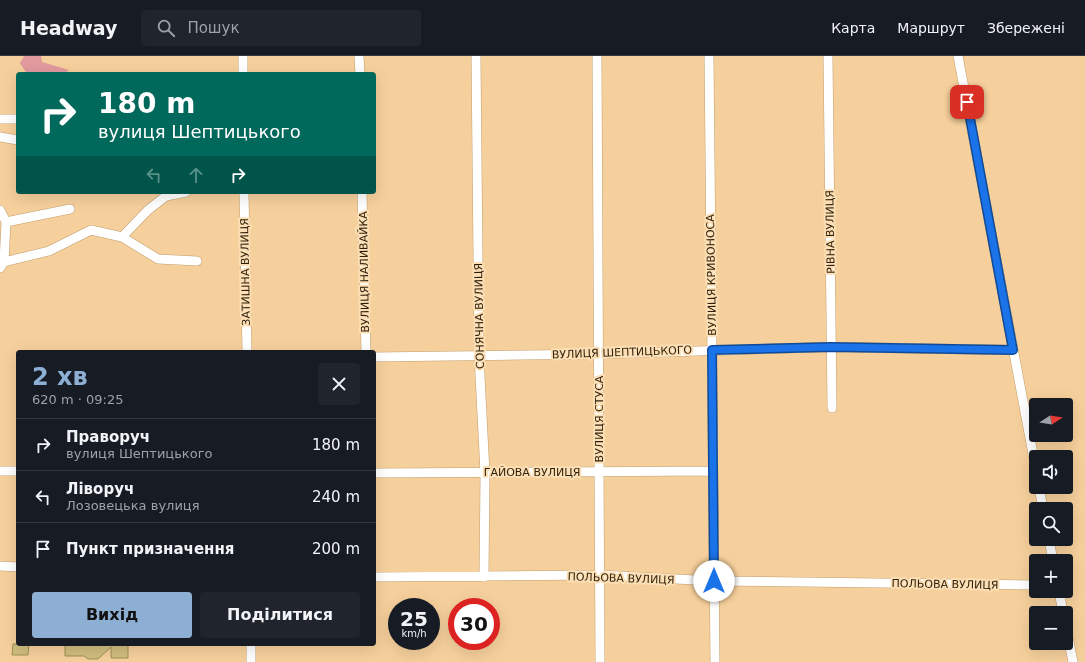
<!DOCTYPE html>
<html lang="uk">
<meta charset="utf-8">
<style>
:root{--surface:#171b24;--page:#20242c;--text:#f1f3f6;--muted:#9ea1a6;--line:#363941;--accent:#8eafd4}
body{margin:0;font-family:"DejaVu Sans",sans-serif;background:var(--page);color:var(--text);height:100vh;display:flex;flex-direction:column;font-size:15px;white-space:nowrap}
*{box-sizing:border-box;margin:0}
p{font-size:13px;color:var(--muted)}
.icon{flex:none;width:22px;height:22px;fill:none;stroke:currentColor;stroke-width:2;stroke-linecap:round;stroke-linejoin:round}
.map{position:relative;flex:1;overflow:hidden}
.side{position:absolute;left:16px;top:294px;width:360px;height:296px;display:flex;flex-direction:column;background:var(--surface);border-radius:4px;box-shadow:0 4px 16px #0002}
.side>*{flex:none}
.banner{position:absolute;left:16px;top:16px;width:360px;height:122px;border-radius:4px;box-shadow:0 4px 16px #0002;background:#00695c;color:#fff;overflow:hidden}
.needle{width:26px;rotate:78deg}
.controls{position:absolute;left:1029px;top:342px;display:grid;gap:8px}
.controls a{display:grid;place-items:center;width:44px;height:44px;border-radius:4px;background:var(--surface);box-shadow:0 4px 16px #0002;font-size:20px}
.speed{position:absolute;left:388px;top:542px;display:flex;gap:8px;font-size:20px;font-weight:700;text-align:center}
.speed>*{display:grid;place-content:center;width:52px;height:52px;border-radius:50%;background:var(--surface);box-shadow:0 4px 16px #0002;line-height:1}
.speed small{font-size:10px;font-weight:400}
.speed .limit{border:6px solid #d22;background:#fff;color:#111}
.pin{position:absolute;display:grid;place-items:center;width:34px;height:34px;color:#fff;margin:-17px;border-radius:8px;box-shadow:0 2px 6px #0006}
.me{position:absolute;width:44px;margin:-22px;rotate:0deg;stroke-linejoin:round;filter:drop-shadow(0 0 3px #0008)}
.turn{display:flex;align-items:center;gap:14px;height:84px;padding:0 16px;font-size:18px}
.turn .icon{width:52px;height:52px;stroke-width:2.5}
.turn b{display:block;font-size:28px;line-height:34px}
.lanes{display:flex;align-items:center;height:38px;padding:0 16px;background:#0003;justify-content:center;gap:20px;direction:ltr}
.lanes .off{opacity:.35}
.round{display:grid;place-items:center;flex:none;width:42px;height:42px;border-radius:4px;background:var(--page)}
.overview{display:flex;align-items:center;justify-content:space-between;height:68px;padding:0 16px}
h1{font-size:24px;font-weight:600;line-height:30px;color:var(--accent)}
.cta{display:flex;gap:8px;margin-top:auto;padding:8px 16px}
.cta a{flex:1;height:46px;border-radius:4px;background:var(--accent);color:#111;font-size:16px;font-weight:600;line-height:46px;text-align:center}
.cta a+a{background:var(--page);color:var(--text)}
ul{padding:0;list-style:none}
li{display:flex;align-items:center;gap:12px;height:52px;padding:0 16px;border-top:1px solid var(--line)}
li div{flex:1}
li b{display:block;font-size:15px}
li em{font-style:normal}
header{display:flex;align-items:center;gap:24px;box-sizing:border-box;height:56px;padding:0 20px;background:var(--surface);border-bottom:1px solid var(--line)}
header strong{font-size:19px}
nav{display:flex;gap:22px;margin-inline-start:auto;font-size:14px}
.search{width:280px;height:36px;background:var(--page);display:flex;align-items:center;gap:10px;box-sizing:border-box;padding:0 14px;border-radius:4px;color:var(--muted);font-size:15px}
.map>svg:first-child{display:block}
.green{fill:#e29a9f}
.building{fill:#cfbe7d;stroke:#9e8f55}
.lines{fill:none;stroke-linecap:round;stroke-linejoin:round}
.minor-casing{stroke:#c29e6c;stroke-width:10}
.minor{stroke:#fff;stroke-width:9}
.route-casing{stroke:#114b97;stroke-width:10}
.route{stroke:#1a73e8;stroke-width:7}
.labels{text-anchor:middle;stroke-width:4;stroke-linejoin:round;paint-order:stroke}
.street-label{font-size:11px;fill:#2d1f0a;stroke:#fddfb5}
</style>
<header>
<strong>Headway</strong>
<div class="search"><svg class="icon" aria-label="search" viewBox="0 0 24 24"><circle cx="10" cy="10" r="6"/><path d="M15 15l6 6"/></svg>Пошук</div>
<nav><a>Карта</a><a>Маршрут</a><a>Збережені</a></nav>
</header>
<div class="map">
<svg width="1085" height="606" viewBox="0 0 1085 606">
<rect width="100%" height="100%" fill="#f6d09c"/>
<!-- green -->
<path class="green" d="M 24,0 L 41,0 L 42,6 L 69,14 L 63,18 L 27,18 L 20,7 Z"/>
<!-- building -->
<path class="building" d="M 13,588 L 29,588 L 28,599 L 12,599 Z
M 65,588 L 128,588 L 128,602 L 111,602 L 111,591 L 98,603 L 88,603 L 84,600 L 65,600 Z"/>
<g class="lines">
<defs>
<path id="minor" d="M 243,0 L 243,18
M 359,0 L 360,18
M 476,0 L 479,300 L 485,417 L 484,521
M 597,0 L 600,606
M 709,0 L 715,606
M 828,0 L 832,352
M 958,0 L 1036,414
M 0,63 L 18,63
M 0,81 L 18,84
M 244,136 L 247,296
M 362,136 L 366,296
M 0,154 L 6,166 L 4,206 L 0,212
M 6,166 L 70,153
M 122,181 L 148,154 L 166,140 L 186,136
M 4,206 L 49,195 L 91,174 L 122,181 L 158,203 L 197,205
M 374,301 L 599,298 L 831,291 L 1013,294
M 0,415 L 18,415
M 374,417 L 713,415
M 1039,431 L 1043,453
M 1049,483 L 1053,505
M 0,510 L 18,511
M 374,521 L 600,519 L 714,525 L 1036,529
M 1059,535 L 1063,557
M 1066,571 L 1073,606
M 251,606 L 251,588"/>
</defs>
<!-- minor casing -->
<use href="#minor" class="minor-casing"/>
<!-- minor -->
<use href="#minor" class="minor"/>
</g>
<g class="lines">
<defs>
<path id="route" d="M 714,525 L 712,294 L 831,291 L 1013,294 L 967,46"/>
</defs>
<!-- route casing -->
<use href="#route" class="route-casing"/>
<!-- route -->
<use href="#route" class="route"/>
</g>
<g class="labels">
<!-- street labels -->
<g class="street-label">
<text transform="translate(830 176) rotate(-91)" y="4">РІВНА ВУЛИЦЯ</text>
<text transform="translate(245 216) rotate(-91)" y="4">ЗАТИШНА ВУЛИЦЯ</text>
<text transform="translate(364 216) rotate(-91)" y="4">ВУЛИЦЯ НАЛИВАЙКА</text>
<text transform="translate(711 219) rotate(-91)" y="4">ВУЛИЦЯ КРИВОНОСА</text>
<text transform="translate(479 260) rotate(-91)" y="4">СОНЯЧНА ВУЛИЦЯ</text>
<text transform="translate(622 296) rotate(-2)" y="4">ВУЛИЦЯ ШЕПТИЦЬКОГО</text>
<text transform="translate(599 363) rotate(-90)" y="4">ВУЛИЦЯ СТУСА</text>
<text x="532" y="420">ГАЙОВА ВУЛИЦЯ</text>
<text transform="translate(621 522) rotate(2)" y="4">ПОЛЬОВА ВУЛИЦЯ</text>
<text transform="translate(945 528) rotate(1)" y="4">ПОЛЬОВА ВУЛИЦЯ</text>
</g>
</g>
</svg>
<div class="controls">
<a><svg class="needle" viewBox="-14 -14 28 28"><path d="M0-13l5 13h-10z" fill="#e53935"/><path d="M0 13l5-13h-10z" fill="#9ea1a6"/></svg></a>
<a><svg class="icon" aria-label="sound" viewBox="0 0 24 24"><path d="M4 9h4l5-4v14l-5-4H4zM17 9q2 3 0 6"/></svg></a>
<a><svg class="icon" aria-label="search" viewBox="0 0 24 24"><circle cx="10" cy="10" r="6"/><path d="M15 15l6 6"/></svg></a>
<a>+</a>
<a>−</a>
</div>
<div class="speed"><div>25<small>km/h</small></div><div class="limit">30</div></div>
<div class="pin" style="left:967px;top:46px;background:#d93025"><svg class="icon" aria-label="arrive" viewBox="0 0 24 24"><path d="M6 21V4h12l-3 4 3 4H6"/></svg></div>
<svg class="me" style="left:714px;top:525px" viewBox="-20 -20 40 40"><circle r="19" fill="#fff"/><path d="M0-13L10 11 0 6-10 11z" fill="#1a73e8"/></svg>
<div class="banner">
<div class="turn"><svg class="icon" aria-label="right" viewBox="0 0 24 24"><path d="M7 20v-9h11M14 6l5 5-5 5"/></svg><div><b>180 m</b>вулиця Шептицького</div></div>
<div class="lanes"><svg class="icon off" aria-label="left" viewBox="0 0 24 24"><path d="M17 20v-9H6M10 6l-5 5 5 5"/></svg><svg class="icon off" aria-label="ahead" viewBox="0 0 24 24"><path d="M12 20V5M6 11l6-6 6 6"/></svg><svg class="icon" aria-label="right" viewBox="0 0 24 24"><path d="M7 20v-9h11M14 6l5 5-5 5"/></svg></div>
</div>
<section class="side">
<div class="overview"><div><h1>2 хв</h1><p>620 m · 09:25</p></div><a class="round"><svg class="icon" aria-label="close" viewBox="0 0 24 24"><path d="M6 6l12 12M18 6L6 18"/></svg></a></div>
<ul>
<li><svg class="icon" aria-label="right" viewBox="0 0 24 24"><path d="M7 20v-9h11M14 6l5 5-5 5"/></svg><div><b>Праворуч</b><p>вулиця Шептицького</p></div><em>180 m</em></li>
<li><svg class="icon" aria-label="left" viewBox="0 0 24 24"><path d="M17 20v-9H6M10 6l-5 5 5 5"/></svg><div><b>Ліворуч</b><p>Лозовецька вулиця</p></div><em>240 m</em></li>
<li><svg class="icon" aria-label="arrive" viewBox="0 0 24 24"><path d="M6 21V4h12l-3 4 3 4H6"/></svg><div><b>Пункт призначення</b></div><em>200 m</em></li>
</ul>
<div class="cta"><a>Вихід</a><a>Поділитися</a></div>
</section>
</div>
